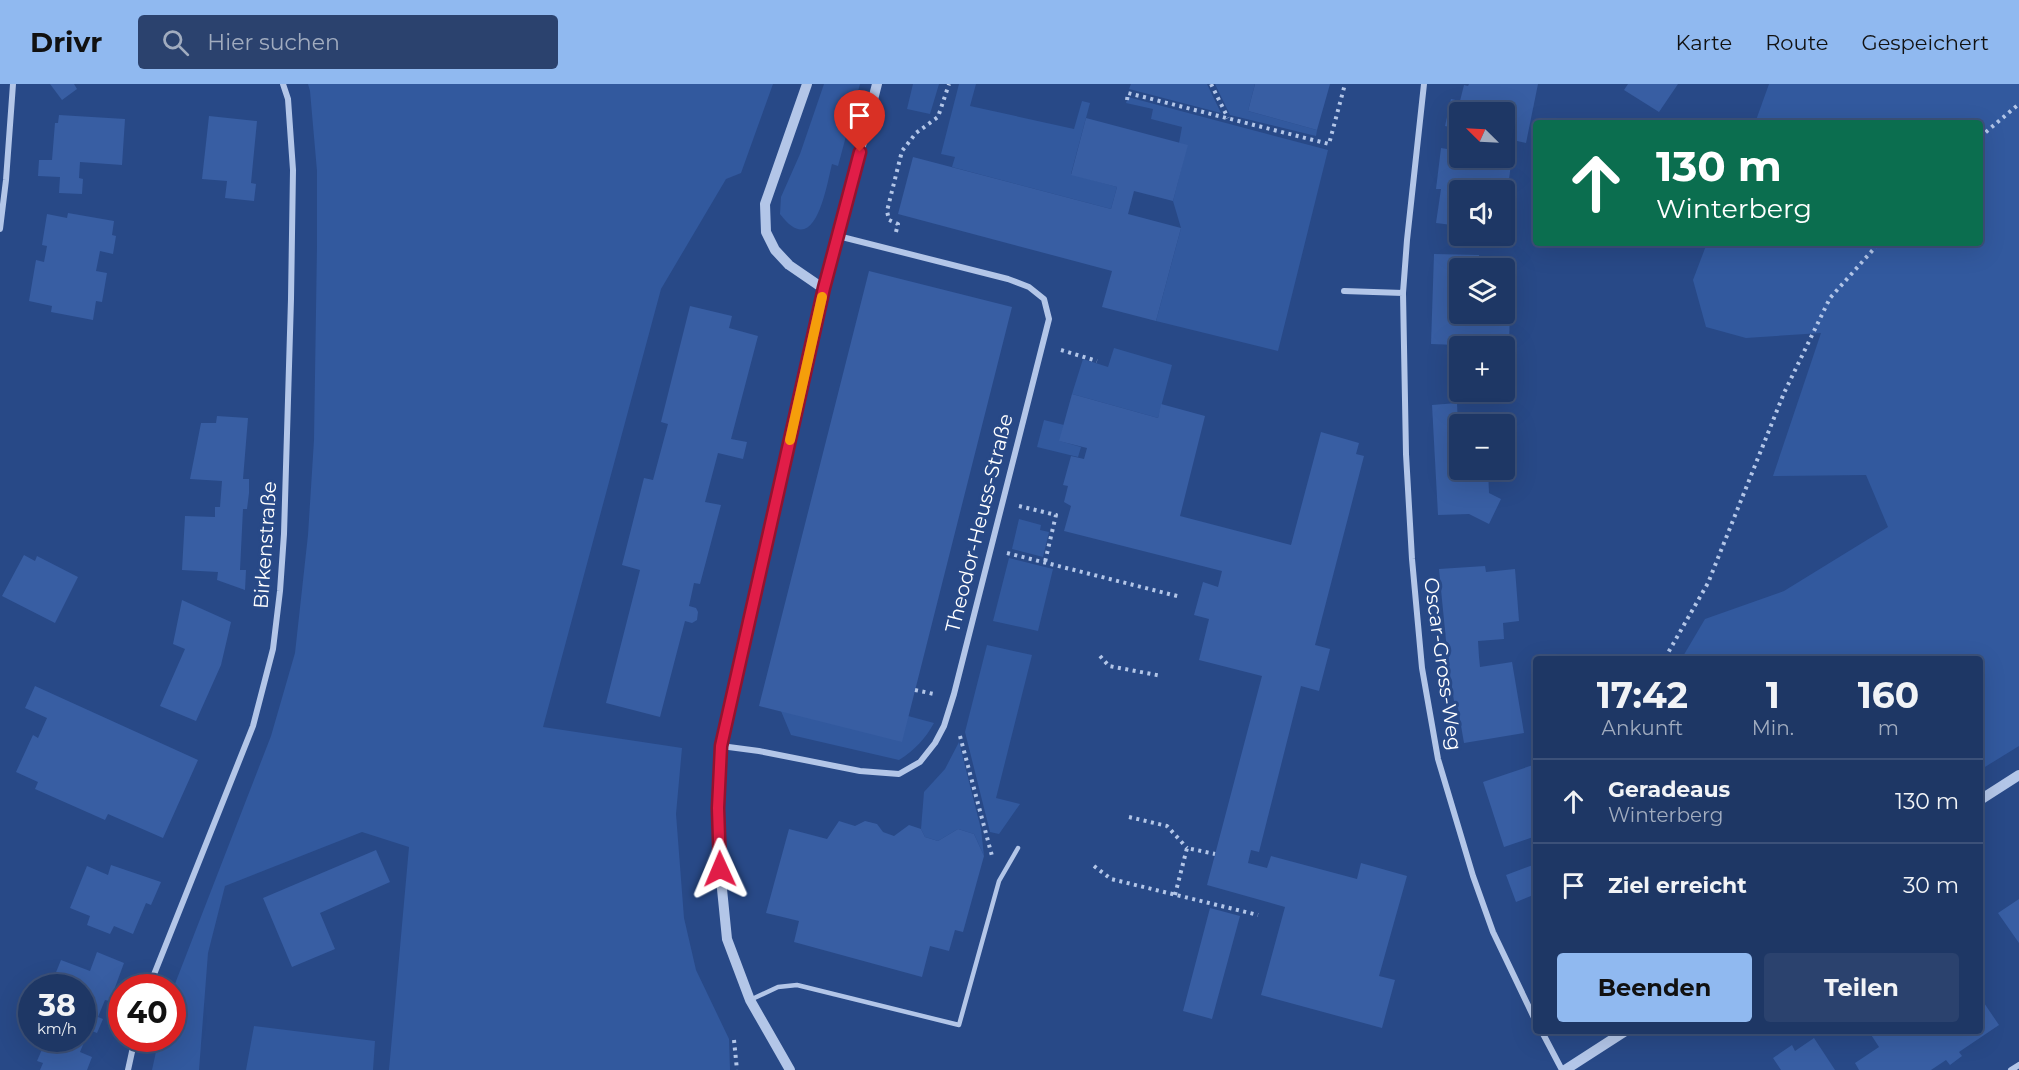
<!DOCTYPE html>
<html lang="de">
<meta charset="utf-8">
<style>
:root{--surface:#1e3765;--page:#2b426e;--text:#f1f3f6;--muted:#a1acbf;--line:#3c5179;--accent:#90b9f0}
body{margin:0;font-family:Montserrat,sans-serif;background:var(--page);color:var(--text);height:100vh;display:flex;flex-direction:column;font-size:22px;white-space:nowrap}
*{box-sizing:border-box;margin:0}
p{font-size:20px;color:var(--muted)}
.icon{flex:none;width:33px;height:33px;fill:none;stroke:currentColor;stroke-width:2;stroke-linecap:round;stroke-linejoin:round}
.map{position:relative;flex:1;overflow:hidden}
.details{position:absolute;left:1533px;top:572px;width:450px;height:378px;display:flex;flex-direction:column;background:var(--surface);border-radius:6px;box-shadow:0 6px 24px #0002,0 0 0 2px var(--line)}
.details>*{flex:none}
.hud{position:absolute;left:1533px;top:36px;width:450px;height:126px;border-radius:6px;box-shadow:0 6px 24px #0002,0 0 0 2px var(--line);background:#0b6e4f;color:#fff;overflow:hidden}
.needle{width:39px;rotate:294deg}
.fabs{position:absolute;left:1449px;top:18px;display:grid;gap:12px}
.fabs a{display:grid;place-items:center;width:66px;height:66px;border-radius:6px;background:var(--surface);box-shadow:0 6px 24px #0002,0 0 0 2px var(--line);font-size:30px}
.speed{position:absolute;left:18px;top:890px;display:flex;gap:12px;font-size:30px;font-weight:700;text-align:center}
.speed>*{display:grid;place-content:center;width:78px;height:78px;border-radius:50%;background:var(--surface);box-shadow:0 6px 24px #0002,0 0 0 2px var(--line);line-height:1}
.speed small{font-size:15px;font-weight:400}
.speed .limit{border:9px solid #d22;background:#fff;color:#111}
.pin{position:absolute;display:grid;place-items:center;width:51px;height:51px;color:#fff;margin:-62px -26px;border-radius:50% 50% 50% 0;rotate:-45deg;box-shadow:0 0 6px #0007}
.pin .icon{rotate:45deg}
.me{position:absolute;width:66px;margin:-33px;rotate:359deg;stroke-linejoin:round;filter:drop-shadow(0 0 4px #0008)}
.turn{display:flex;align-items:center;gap:21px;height:126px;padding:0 24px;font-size:27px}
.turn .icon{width:78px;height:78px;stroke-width:2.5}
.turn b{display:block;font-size:42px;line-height:51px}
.eta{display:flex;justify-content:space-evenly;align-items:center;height:102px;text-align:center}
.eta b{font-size:36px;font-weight:700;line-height:42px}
.action{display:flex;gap:12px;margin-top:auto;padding:12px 24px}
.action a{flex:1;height:69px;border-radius:6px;background:var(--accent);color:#111;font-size:24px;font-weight:700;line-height:69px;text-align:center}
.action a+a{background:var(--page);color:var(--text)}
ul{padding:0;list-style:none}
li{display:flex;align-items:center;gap:18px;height:84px;padding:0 24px;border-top:2px solid var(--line)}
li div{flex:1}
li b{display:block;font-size:22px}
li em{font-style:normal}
header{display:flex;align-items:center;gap:36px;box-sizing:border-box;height:84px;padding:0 30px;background:var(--accent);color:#111}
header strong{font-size:28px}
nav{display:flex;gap:33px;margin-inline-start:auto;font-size:21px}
.search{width:420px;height:54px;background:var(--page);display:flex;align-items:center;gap:15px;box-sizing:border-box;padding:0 21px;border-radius:6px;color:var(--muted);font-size:22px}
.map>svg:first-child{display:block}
.green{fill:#32599e}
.building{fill:#385ea3;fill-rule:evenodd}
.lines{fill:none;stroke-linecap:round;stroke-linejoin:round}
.path{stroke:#b3c6e8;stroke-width:4;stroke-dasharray:3 4.5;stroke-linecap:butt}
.service{stroke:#b3c6e8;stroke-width:4.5}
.minor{stroke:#b3c6e8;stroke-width:6}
.tertiary{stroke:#b3c6e8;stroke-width:10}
.route-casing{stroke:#92132f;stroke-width:15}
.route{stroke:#e11d48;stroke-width:10}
.slow{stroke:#f59e0b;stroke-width:10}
.labels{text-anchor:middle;stroke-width:6;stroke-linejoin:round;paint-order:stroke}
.street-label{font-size:20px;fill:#fff;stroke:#284987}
</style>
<header>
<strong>Drivr</strong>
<div class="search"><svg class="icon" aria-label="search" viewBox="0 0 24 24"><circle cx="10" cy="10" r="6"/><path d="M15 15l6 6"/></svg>Hier suchen</div>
<nav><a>Karte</a><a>Route</a><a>Gespeichert</a></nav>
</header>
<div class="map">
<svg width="2019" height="986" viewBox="0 0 2019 986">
<rect width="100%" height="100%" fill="#284987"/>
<!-- green -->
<path class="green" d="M 308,0 L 773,0 L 741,89 L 726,95 L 661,205 L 543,643 L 682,664 L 676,730 L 684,834 L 696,886 L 729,955 L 730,986 L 389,986 L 409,763 L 362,748 L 225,802 L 208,869 L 199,986 L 152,986 L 159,954 L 172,954 L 173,905 L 271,652 L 295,569 L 308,451 L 314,356 L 317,162 L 317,87 L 310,7 Z
M 824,0 L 860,0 L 838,82 L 832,80 C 826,104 815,177 780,130 L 781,113 L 800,70 Z
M 913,0 L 939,0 L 930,30 L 907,25 Z
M 959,0 L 976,0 L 970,22 L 1074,45 L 1082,17 L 1090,19 L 1071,90 L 1117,103 L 1111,125 L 952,83 L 955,73 L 941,70 Z
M 1131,0 L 1207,0 L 1221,29 L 1129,5 Z
M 1215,0 L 1255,0 L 1248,27 L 1317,46 L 1316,52 L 1230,31 Z
M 1769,0 L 2019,0 L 2019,662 L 1980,686 L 1980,574 L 1682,574 L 1705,535 L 1784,507 L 1888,443 L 1866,391 L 1773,392 L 1821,249 L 1746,254 L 1706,243 L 1693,196 L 1707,159 L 1980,159 L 1980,39 L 1755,39 Z
M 1128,13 L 1328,66 L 1278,267 L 1156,237 L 1181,144 L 1173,117 L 1187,62 L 1179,59 L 1182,43 L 1151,35 L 1153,25 L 1126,19 Z
M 1114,264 L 1172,281 L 1158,334 L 1072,310 L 1083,275 L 1108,283 Z
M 1044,336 L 1064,341 L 1060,357 L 1081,363 L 1078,373 L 1037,363 Z
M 1019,435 L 1041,441 L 1040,446 L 1049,448 L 1043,473 L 1012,465 Z
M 1009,474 L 1053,485 L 1038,547 L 993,537 Z
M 987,561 L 1032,571 L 996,714 L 1020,720 L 999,750 L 990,748 L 965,648 Z
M 781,627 L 908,632 L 934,639 C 925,655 915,666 899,676 L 791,651 Z
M 959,658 L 981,745 L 984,772 L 974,750 L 958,745 L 938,757 L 925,753 L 921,745 L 924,708 L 945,685 Z
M 254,942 L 375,957 L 373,986 L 246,986 Z"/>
<!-- building -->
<path class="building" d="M 50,0 L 74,0 L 77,5 L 62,16 Z
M 1255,0 L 1330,0 L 1317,46 L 1248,27 Z
M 1469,0 L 1538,0 L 1526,59 L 1504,54 L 1504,28 L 1460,28 L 1460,45 L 1445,42 L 1451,15 L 1460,17 L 1464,1 L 1468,2 Z
M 1628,0 L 1678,0 L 1659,28 L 1624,6 Z
M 59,31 L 125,35 L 122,81 L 80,78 L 79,94 L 83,95 L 82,110 L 59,109 L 60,93 L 38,92 L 39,76 L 52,76 L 55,39 L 58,39 Z
M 209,32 L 257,37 L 251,99 L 256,100 L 254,117 L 225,114 L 227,97 L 202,95 Z
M 1086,34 L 1188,61 L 1173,117 L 1134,107 L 1128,130 L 1181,144 L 1156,237 L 1102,223 L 1112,187 L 898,130 L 913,73 L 1111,125 L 1117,103 L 1071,91 Z
M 1441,64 L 1460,67 L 1460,74 L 1473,74 L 1511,80 L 1506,118 L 1504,106 L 1460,106 L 1460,142 L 1436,139 L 1441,105 L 1436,105 Z
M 68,129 L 114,137 L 112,151 L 116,152 L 113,170 L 100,167 L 96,187 L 107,189 L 102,218 L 96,217 L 93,236 L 51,228 L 52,222 L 29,217 L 36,176 L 44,178 L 47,162 L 42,161 L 47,130 L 67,134 Z
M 1434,170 L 1479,171 L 1480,178 L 1511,179 L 1509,263 L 1431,260 ZM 1460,184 L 1504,184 L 1504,230 L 1460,230 Z
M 869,187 L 1012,223 L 902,658 L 759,622 Z
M 690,222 L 732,232 L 729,244 L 758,252 L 731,355 L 747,358 L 743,375 L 718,369 L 705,418 L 721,421 L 700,500 L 694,499 L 689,522 L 696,524 L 698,528 L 697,536 L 692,539 L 685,537 L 660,633 L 606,619 L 640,486 L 622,481 L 644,394 L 653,396 L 668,340 L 661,338 Z
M 1072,310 L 1158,334 L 1161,320 L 1205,332 L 1180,432 L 1291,461 L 1321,348 L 1359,359 L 1356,370 L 1364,372 L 1315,561 L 1330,565 L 1319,607 L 1301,602 L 1259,768 L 1251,766 L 1248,779 L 1267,784 L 1271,772 L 1357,795 L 1361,779 L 1407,792 L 1379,892 L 1395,896 L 1382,944 L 1261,911 L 1285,823 L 1207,801 L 1262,592 L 1199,576 L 1209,535 L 1194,531 L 1203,498 L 1218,503 L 1222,487 L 1064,447 L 1071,422 L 1064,418 L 1068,402 L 1063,401 L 1071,372 L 1084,375 L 1087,364 L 1059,357 Z
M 1457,319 L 1460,386 L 1488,386 L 1489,409 L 1501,415 L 1489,440 L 1469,430 L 1438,431 L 1432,321 Z
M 217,332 L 248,334 L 243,395 L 249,395 L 249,409 L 247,425 L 243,425 L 240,486 L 246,486 L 245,506 L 217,496 L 218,488 L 182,486 L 185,432 L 215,433 L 215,423 L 220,423 L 222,397 L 190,395 L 201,339 L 216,339 Z
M 24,471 L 35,477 L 37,472 L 78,493 L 55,539 L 2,512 Z
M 1485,482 L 1486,488 L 1515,485 L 1519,537 L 1503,539 L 1504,555 L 1478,557 L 1479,573 L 1480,583 L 1512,578 L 1524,649 L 1464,659 L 1458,624 L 1455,624 L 1448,577 L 1439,485 Z
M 182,516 L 231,538 L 221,581 L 196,637 L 160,622 L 185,565 L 173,560 Z
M 35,602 L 198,676 L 163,754 L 108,730 L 105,736 L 35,705 L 38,698 L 16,688 L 33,651 L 38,654 L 47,634 L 25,624 Z
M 1536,680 L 1536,752 L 1504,763 L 1483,698 Z
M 839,737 L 855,742 L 865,737 L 877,740 L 883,748 L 894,752 L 909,741 L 921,745 L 925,753 L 938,757 L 958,745 L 974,750 L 984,772 L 963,848 L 955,846 L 949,867 L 930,862 L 922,893 L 794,858 L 799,837 L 766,829 L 789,745 L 827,755 Z
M 376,766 L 390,798 L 320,829 L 335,865 L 292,883 L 263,814 Z
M 111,781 L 161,798 L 151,821 L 146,819 L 133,850 L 114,842 L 110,850 L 87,841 L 90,832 L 70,824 L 87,782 L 108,791 Z
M 1533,781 L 1536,788 L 1536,810 L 1516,818 L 1506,791 Z
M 2019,815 L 2019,859 L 1998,829 Z
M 1210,824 L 1240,832 L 1212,935 L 1183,927 Z
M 97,868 L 124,879 L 110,917 L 105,916 L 98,933 L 103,935 L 97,949 L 89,946 L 80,968 L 92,973 L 87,986 L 40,986 L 43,979 L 37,977 L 43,963 L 36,961 L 39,954 L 82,954 L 82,903 L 50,903 L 61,876 L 90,887 Z
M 1980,913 L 1999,941 L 1959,968 L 1962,972 L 1950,981 L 1946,976 L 1931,986 L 1859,986 L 1855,979 L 1879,963 L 1868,946 L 1980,946 Z
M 1814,954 L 1835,986 L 1781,986 L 1773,974 L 1792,961 L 1795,967 Z"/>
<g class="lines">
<!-- path -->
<path class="path" d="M 1211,0 L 1228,34
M 1127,16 L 1128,9 L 1329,60 L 1345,0
M 1980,53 L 2019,20
M 896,148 L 898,140 L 889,136 L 887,127 L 902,67 L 916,49 L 938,33 L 949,0
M 1061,266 L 1097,277
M 1019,422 L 1056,431 L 1045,478
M 1007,469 L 1181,513
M 1100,572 L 1109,582 L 1162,592
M 1665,574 L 1708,499 L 1784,309 L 1830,214 L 1879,159
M 915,606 L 934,610
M 960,652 L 992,772
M 1129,733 L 1167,742 L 1187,764
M 1094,782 L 1111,795 L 1258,831
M 1175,811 L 1187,764 L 1215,770
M 734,956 L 737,986"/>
<!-- service -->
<path class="service" d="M 750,916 L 778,903 L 797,901 L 959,941 L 999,797 L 1018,764"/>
<!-- minor -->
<path class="minor" d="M 1424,0 L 1407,156 L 1403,209 L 1406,370 L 1412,475 L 1422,584 L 1438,675 L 1473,792 L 1493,848 L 1536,938
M 0,145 L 6,96 L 13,0
M 1344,207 L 1403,209
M 721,662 L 759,667 L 860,687 L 899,690 L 920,678 L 935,659 L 944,642 L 954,610 L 1049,235 L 1044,215 L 1029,203 L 1008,195 L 838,152
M 149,903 L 253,642 L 273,565 L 280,507 L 284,450 L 291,215 L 293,86 L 288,15 L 283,0
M 1541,946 L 1562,986
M 128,986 L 135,954
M 2011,986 L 2019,981"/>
<!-- tertiary -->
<path class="tertiary" d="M 807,0 L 765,120 L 766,148 L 775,166 L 789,181 L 824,205
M 1980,716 L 2019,691
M 790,986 L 750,916 L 727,855 L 720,785 L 718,724 L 721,662 L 824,205 L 877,0
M 1565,986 L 1627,946"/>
</g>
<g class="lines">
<defs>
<path id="route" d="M 720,785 L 718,724 L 721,662 L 824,204 L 860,68"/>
</defs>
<!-- route casing -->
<use href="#route" class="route-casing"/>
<!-- route -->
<use href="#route" class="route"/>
<!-- slow -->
<path class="slow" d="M 790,356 L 822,213"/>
</g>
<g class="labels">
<!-- street labels -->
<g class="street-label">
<text transform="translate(979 439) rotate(-76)" y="7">Theodor-Heuss-Straße</text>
<text transform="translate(265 461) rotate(-86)" y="7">Birkenstraße</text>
<text transform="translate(1443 580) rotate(82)" y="7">Oscar-Gross-Weg</text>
</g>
</g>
</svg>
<div class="fabs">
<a><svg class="needle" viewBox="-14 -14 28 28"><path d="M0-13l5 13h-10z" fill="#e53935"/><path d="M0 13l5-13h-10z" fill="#a1acbf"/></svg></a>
<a><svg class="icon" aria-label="sound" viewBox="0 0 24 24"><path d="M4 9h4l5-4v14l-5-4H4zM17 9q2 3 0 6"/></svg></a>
<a><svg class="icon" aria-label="layers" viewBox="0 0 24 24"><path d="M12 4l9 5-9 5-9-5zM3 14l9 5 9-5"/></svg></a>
<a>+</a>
<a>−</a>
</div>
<div class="speed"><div>38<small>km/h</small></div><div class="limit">40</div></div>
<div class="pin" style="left:860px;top:68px;background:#d93025"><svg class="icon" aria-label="arrive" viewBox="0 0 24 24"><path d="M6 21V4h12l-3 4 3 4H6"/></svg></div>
<svg class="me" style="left:720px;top:785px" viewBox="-20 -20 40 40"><path d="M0-17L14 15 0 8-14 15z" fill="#e11d48" stroke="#fff" stroke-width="4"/></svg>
<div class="hud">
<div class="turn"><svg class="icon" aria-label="ahead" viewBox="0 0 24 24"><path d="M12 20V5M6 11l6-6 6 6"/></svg><div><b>130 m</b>Winterberg</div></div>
</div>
<section class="details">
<div class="eta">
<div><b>17:42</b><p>Ankunft</p></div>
<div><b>1</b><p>Min.</p></div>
<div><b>160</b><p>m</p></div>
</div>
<ul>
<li><svg class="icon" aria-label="ahead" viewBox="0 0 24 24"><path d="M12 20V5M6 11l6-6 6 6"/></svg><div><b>Geradeaus</b><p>Winterberg</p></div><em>130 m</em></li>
<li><svg class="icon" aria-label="arrive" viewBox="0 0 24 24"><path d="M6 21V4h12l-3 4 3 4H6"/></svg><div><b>Ziel erreicht</b></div><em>30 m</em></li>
</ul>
<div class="action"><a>Beenden</a><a>Teilen</a></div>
</section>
</div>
